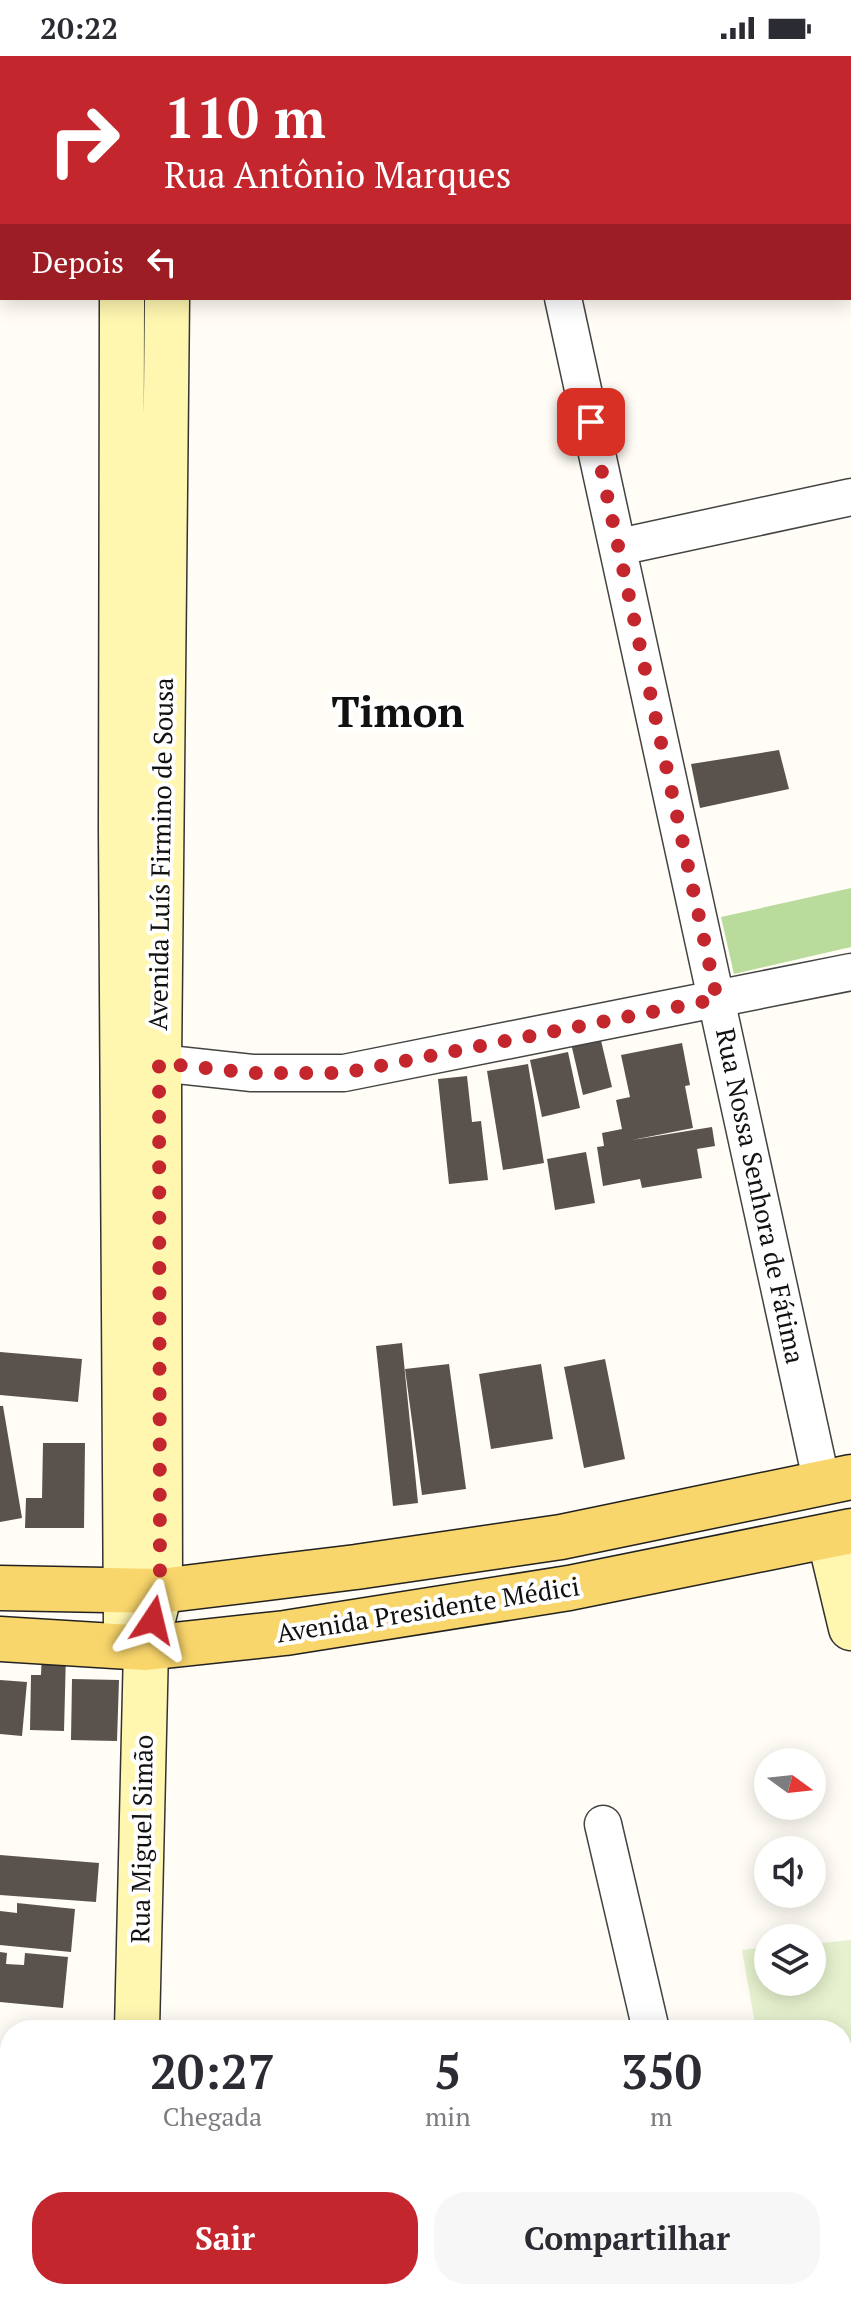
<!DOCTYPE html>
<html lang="pt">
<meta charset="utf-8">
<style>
:root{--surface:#fff;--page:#f7f7f7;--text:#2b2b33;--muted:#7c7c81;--accent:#c4262e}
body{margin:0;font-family:"PT Serif",serif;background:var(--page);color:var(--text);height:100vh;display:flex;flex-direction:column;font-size:30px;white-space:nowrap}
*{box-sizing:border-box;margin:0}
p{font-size:26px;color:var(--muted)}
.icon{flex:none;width:44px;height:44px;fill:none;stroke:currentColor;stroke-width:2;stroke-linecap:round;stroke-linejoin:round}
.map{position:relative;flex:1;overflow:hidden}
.sheet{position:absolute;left:0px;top:1964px;width:852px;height:280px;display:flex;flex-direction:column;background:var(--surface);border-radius:32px 32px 0 0;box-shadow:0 4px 20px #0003}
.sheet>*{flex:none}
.banner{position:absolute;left:0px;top:0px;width:852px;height:244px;box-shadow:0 4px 20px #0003;background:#c4262e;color:#fff;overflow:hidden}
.needle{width:52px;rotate:105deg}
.controls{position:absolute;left:754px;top:1692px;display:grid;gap:16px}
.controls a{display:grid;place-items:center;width:72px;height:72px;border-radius:50%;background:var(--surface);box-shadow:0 4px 20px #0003;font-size:40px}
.pin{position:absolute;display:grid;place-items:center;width:68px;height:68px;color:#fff;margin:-34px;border-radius:16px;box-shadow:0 4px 12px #0006}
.me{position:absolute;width:88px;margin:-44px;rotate:10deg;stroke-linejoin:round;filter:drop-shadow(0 0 6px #0008)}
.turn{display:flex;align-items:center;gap:28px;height:168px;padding:0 32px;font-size:36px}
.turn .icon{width:104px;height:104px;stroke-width:2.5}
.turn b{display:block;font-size:56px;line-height:68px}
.then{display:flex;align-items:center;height:76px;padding:0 32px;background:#0003;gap:16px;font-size:30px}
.eta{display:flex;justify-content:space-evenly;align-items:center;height:136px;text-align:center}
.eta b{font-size:48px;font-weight:700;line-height:56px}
.cta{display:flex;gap:16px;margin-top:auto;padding:16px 32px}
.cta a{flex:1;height:92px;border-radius:32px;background:var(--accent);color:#fff;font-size:32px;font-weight:700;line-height:92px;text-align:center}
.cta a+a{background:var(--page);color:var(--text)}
.status{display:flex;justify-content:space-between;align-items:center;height:56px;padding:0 40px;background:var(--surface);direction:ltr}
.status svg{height:22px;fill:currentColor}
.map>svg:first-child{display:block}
.forest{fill:#b9dc9c}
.pitch{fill:#e6f2cf}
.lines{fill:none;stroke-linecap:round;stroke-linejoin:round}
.stream{stroke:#3f96cf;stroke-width:10}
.building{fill:#5a524d}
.street-casing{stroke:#444;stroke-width:39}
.secondary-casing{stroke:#333;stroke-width:47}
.primary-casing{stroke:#222;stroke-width:47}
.street{stroke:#fff;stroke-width:36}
.secondary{stroke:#fff6b0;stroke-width:44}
.primary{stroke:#f9d66b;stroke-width:44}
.route{stroke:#c4262e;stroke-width:14;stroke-dasharray:0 25.2}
.labels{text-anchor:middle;stroke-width:8;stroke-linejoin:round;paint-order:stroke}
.street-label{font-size:26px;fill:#111;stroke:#fff}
.town-label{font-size:42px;font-weight:bold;fill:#111;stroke:#fff}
</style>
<div class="status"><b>20:22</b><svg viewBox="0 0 49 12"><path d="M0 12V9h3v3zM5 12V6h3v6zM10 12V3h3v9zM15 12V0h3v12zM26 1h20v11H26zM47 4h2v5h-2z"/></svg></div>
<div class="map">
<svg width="851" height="2244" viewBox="0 0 851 2244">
<rect width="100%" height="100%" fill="#fffdf5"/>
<!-- forest -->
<path class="forest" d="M 851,832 L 851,891 L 734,918 L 721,861 Z"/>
<!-- pitch -->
<path class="pitch" d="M 851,1884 L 851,2138 L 842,2136 L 842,1974 L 756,1974 L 742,1894 L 768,1891 L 768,1926 L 812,1926 L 812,1888 Z"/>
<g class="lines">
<!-- stream -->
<path class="stream" d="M 0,2242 L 5,2244"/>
</g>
<!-- building -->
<path class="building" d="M 779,694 L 789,733 L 700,752 L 691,708 Z
M 599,976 L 612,1031 L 583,1039 L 570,983 Z
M 682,987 L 690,1029 L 685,1030 L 693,1072 L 632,1084 L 712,1071 L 715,1090 L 697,1093 L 702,1122 L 642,1132 L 640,1123 L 603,1130 L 597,1091 L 604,1090 L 602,1077 L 622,1073 L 616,1044 L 630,1041 L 621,999 Z
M 568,996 L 580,1052 L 542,1061 L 530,1004 Z
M 528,1008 L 544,1107 L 503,1114 L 487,1015 Z
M 467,1020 L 472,1066 L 481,1065 L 488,1124 L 449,1128 L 438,1023 Z
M 586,1096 L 595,1147 L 555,1154 L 547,1103 Z
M 402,1287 L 418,1447 L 393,1450 L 376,1290 Z
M 0,1296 L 82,1303 L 78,1346 L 0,1339 Z
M 605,1303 L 625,1403 L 584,1412 L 564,1311 Z
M 449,1308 L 466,1433 L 422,1439 L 405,1313 Z
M 541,1308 L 553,1383 L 491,1393 L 479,1318 Z
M 0,1350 L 3,1350 L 22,1462 L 0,1466 Z
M 43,1387 L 85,1387 L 84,1472 L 25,1472 L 26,1442 L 42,1442 Z
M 42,1596 L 66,1597 L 64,1675 L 30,1674 L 31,1619 L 41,1619 Z
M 72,1623 L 119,1624 L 117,1685 L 71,1684 Z
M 0,1624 L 27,1626 L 22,1680 L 0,1678 Z
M 0,1799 L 99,1807 L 96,1846 L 0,1839 Z
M 17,1847 L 75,1853 L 71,1896 L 0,1889 L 0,1855 L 17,1857 Z
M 0,1896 L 7,1897 L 6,1908 L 24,1909 L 25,1897 L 68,1901 L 63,1952 L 0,1946 Z"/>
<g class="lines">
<defs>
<path id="street" d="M 509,0 L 510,2
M 658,2 L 668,0
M 0,154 L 2,153
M 563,242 L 822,1428
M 619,491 L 851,441
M 159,1007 L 252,1017 L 344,1017 L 851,916
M 603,1768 L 651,1974
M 674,2244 L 675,2234"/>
<path id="secondary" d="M 58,0 L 58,2
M 110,0 L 111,2
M 122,242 L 121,775 L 126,1572
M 829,1480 L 851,1572
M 137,1974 L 146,1592 L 160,1535 L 159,1007 L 167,242
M 842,2159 L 851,2160
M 131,2244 L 131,2234"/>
<path id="primary" d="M 0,1532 L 160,1535 L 356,1511 L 561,1481 L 851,1421
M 0,1583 L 146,1592 L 285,1577 L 569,1532 L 851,1475"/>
</defs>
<!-- street casing -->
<use href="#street" class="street-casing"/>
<!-- secondary casing -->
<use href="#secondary" class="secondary-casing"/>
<!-- primary casing -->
<use href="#primary" class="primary-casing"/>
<!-- street -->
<use href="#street" class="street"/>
<!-- secondary -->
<use href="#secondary" class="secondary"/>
<!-- primary -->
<use href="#primary" class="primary"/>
</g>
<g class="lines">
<!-- route -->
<path class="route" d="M 153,1564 L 160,1535 L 159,1007 L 252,1017 L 344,1017 L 717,943 L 591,366"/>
</g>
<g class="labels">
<!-- street labels -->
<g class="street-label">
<text transform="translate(161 798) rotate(-89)" y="9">Avenida Luís Firmino de Sousa</text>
<text transform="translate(760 1140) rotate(78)" y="9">Rua Nossa Senhora de Fátima</text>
<text transform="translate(428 1554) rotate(-9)" y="9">Avenida Presidente Médici</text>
<text transform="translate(142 1783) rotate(-89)" y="9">Rua Miguel Simão</text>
</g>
<!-- town labels -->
<g class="town-label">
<text x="398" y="671">Timon</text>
</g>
</g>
</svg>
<div class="controls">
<a><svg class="needle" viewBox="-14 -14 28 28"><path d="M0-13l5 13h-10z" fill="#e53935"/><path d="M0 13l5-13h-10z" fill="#7c7c81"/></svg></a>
<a><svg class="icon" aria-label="sound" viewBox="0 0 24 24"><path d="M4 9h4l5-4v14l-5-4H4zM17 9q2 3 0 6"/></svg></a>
<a><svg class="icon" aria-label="layers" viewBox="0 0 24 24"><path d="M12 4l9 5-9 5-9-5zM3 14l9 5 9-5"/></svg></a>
</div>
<div class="pin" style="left:591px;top:366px;background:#d93025"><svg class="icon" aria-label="arrive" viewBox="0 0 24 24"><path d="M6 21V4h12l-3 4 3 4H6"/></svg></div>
<svg class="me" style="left:153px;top:1564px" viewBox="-20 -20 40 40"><path d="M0-17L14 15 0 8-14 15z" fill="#c4262e" stroke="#fff" stroke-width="4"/></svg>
<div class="banner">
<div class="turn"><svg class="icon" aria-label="right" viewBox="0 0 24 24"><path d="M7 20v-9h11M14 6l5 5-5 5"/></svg><div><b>110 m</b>Rua Antônio Marques</div></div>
<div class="then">Depois<svg class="icon" aria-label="left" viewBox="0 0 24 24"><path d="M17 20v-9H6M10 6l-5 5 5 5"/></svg></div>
</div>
<section class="sheet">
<div class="eta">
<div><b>20:27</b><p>Chegada</p></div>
<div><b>5</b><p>min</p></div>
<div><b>350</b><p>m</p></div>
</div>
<div class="cta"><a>Sair</a><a>Compartilhar</a></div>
</section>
</div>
